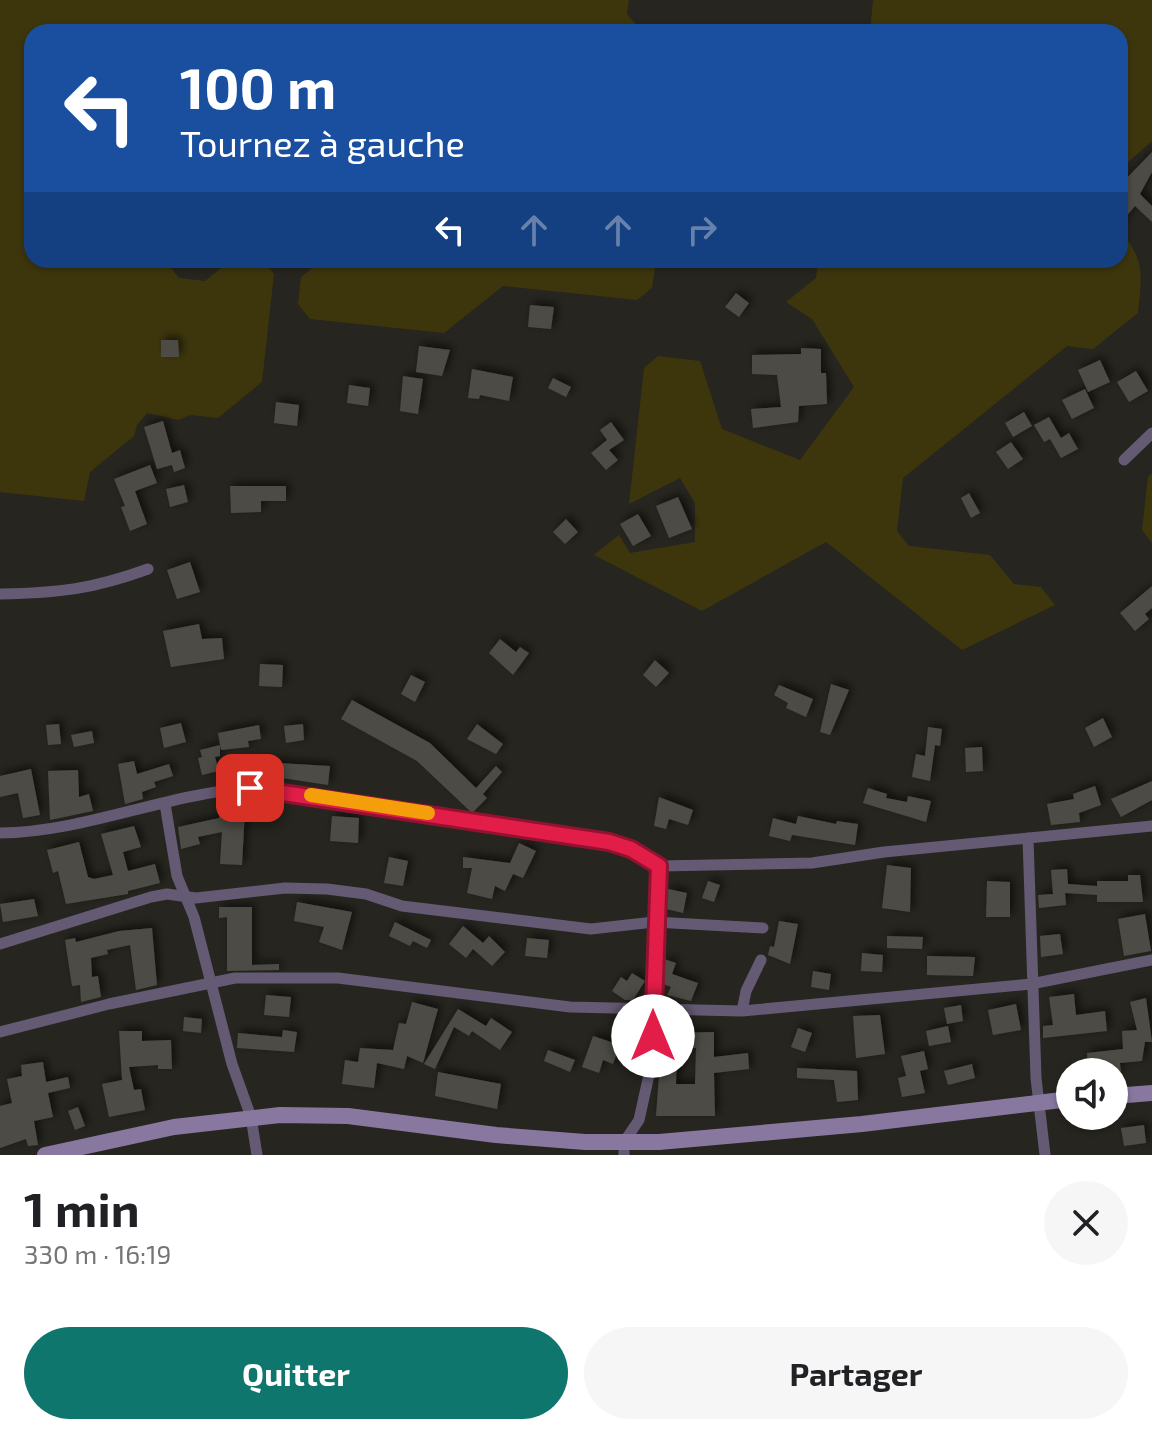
<!DOCTYPE html>
<html lang="fr">
<meta charset="utf-8">
<style>
:root{--surface:#fff;--page:#f6f6f6;--text:#202124;--muted:#757577;--accent:#0f766e}
body{margin:0;font-family:"Exo 2",sans-serif;background:var(--page);color:var(--text);height:100vh;display:flex;flex-direction:column;font-size:30px;white-space:nowrap}
*{box-sizing:border-box;margin:0}
p{font-size:26px;color:var(--muted)}
.icon{flex:none;width:44px;height:44px;fill:none;stroke:currentColor;stroke-width:2;stroke-linecap:round;stroke-linejoin:round}
.map{position:relative;height:1155px;overflow:hidden}
.drawer{display:flex;flex-direction:column;background:var(--surface);flex:1}
.drawer>*{flex:none}
.top-card{position:absolute;left:24px;top:24px;width:1104px;height:244px;border-radius:24px;box-shadow:0 2px 6px #0004;background:#1a4fa0;color:#fff;overflow:hidden}
.tools{position:absolute;left:1056px;top:1058px;display:grid;gap:16px}
.tools a{display:grid;place-items:center;width:72px;height:72px;border-radius:50%;background:var(--surface);box-shadow:0 2px 6px #0004;font-size:40px}
.pin{position:absolute;display:grid;place-items:center;width:68px;height:68px;color:#fff;margin:-34px;border-radius:16px;box-shadow:0 4px 12px #0006}
.me{position:absolute;width:88px;margin:-44px;rotate:0deg;stroke-linejoin:round;filter:drop-shadow(0 0 6px #0008)}
.turn{display:flex;align-items:center;gap:28px;height:168px;padding:0 24px;font-size:36px}
.turn .icon{width:104px;height:104px;stroke-width:2.5}
.turn b{display:block;font-size:56px;line-height:68px}
.lanes{display:flex;align-items:center;height:76px;padding:0 24px;background:#0003;justify-content:center;gap:40px;direction:ltr}
.lanes .off{opacity:.35}
.round{display:grid;place-items:center;flex:none;width:84px;height:84px;border-radius:42px;background:var(--page)}
.summary{display:flex;align-items:center;justify-content:space-between;height:136px;padding:0 24px}
h1{font-size:48px;font-weight:700;line-height:60px}
.cta{display:flex;gap:16px;margin-top:auto;padding:16px 24px}
.cta a{flex:1;height:92px;border-radius:48px;background:var(--accent);color:#fff;font-size:32px;font-weight:700;line-height:92px;text-align:center}
.cta a+a{background:var(--page);color:var(--text)}
.map>svg:first-child{display:block}
.green{fill:#3d360d}
.building{fill:#4d4c44;fill-rule:evenodd;filter:url(#shadow)}
.lines{fill:none;stroke-linecap:round;stroke-linejoin:round}
.minor{stroke:#645a74;stroke-width:11}
.secondary{stroke:#8878a0;stroke-width:16}
.route-casing{stroke:#92132f;stroke-width:20}
.route{stroke:#e11d48;stroke-width:14}
.slow{stroke:#f59e0b;stroke-width:14}
</style>
<div class="map">
<svg width="1152" height="1155" viewBox="0 0 1152 1155">
<defs>
<filter id="shadow"><feDropShadow dx="3.5" dy="-3.5" stdDeviation="4" flood-color="#0009"/></filter>
</defs>
<rect width="100%" height="100%" fill="#26251f"/>
<!-- green -->
<path class="green" d="M 0,0 L 629,0 L 627,14 L 642,32 L 32,32 L 32,260 L 170,260 L 167,263 L 179,278 L 205,281 L 231,260 L 262,260 L 274,274 L 262,382 L 218,418 L 191,415 L 178,420 L 147,413 L 137,425 L 134,436 L 90,472 L 84,501 L 0,492 Z
M 873,0 L 1152,0 L 1152,141 L 1120,169 L 1120,32 L 870,32 Z
M 1120,230 C 1145,260 1142,275 1138,313 L 1093,349 L 1067,346 L 903,478 L 897,531 L 909,546 L 990,555 L 1014,584 L 1041,587 L 1055,605 L 962,650 L 826,542 L 702,611 L 594,555 L 619,535 L 630,553 L 695,542 L 695,503 L 680,478 L 629,504 L 644,368 L 658,356 L 700,361 L 722,429 L 800,460 L 854,387 L 812,319 L 786,302 L 816,278 L 818,260 L 904,263 L 906,260 L 1120,260 Z
M 322,260 L 656,260 L 652,288 L 637,300 L 503,286 L 444,333 L 310,319 L 298,304 L 301,277 Z
M 1152,473 L 1152,543 L 1142,530 L 1148,477 Z"/>
<!-- building -->
<path class="building" d="M 1152,152 L 1152,172 L 1140,194 L 1152,206 L 1152,222 L 1135,206 L 1120,224 L 1120,185 Z
M 736,293 L 749,303 L 739,317 L 725,307 Z
M 530,305 L 554,307 L 551,329 L 528,327 Z
M 161,340 L 178,340 L 179,357 L 161,357 Z
M 419,346 L 450,350 L 442,376 L 416,372 Z
M 801,348 L 821,349 L 821,373 L 826,373 L 827,404 L 799,406 L 798,422 L 753,428 L 751,409 L 781,407 L 777,375 L 752,374 L 752,355 L 801,354 Z
M 1100,360 L 1110,382 L 1088,392 L 1078,370 Z
M 472,369 L 513,377 L 509,401 L 480,395 L 479,399 L 468,398 Z
M 1136,371 L 1148,391 L 1129,402 L 1117,382 Z
M 403,376 L 423,379 L 418,414 L 400,411 Z
M 553,378 L 571,387 L 566,397 L 548,388 Z
M 349,385 L 370,388 L 368,406 L 347,403 Z
M 1085,389 L 1094,408 L 1072,419 L 1062,400 Z
M 276,402 L 299,405 L 297,426 L 274,423 Z
M 1024,412 L 1032,426 L 1013,437 L 1005,423 Z
M 1049,417 L 1061,438 L 1069,433 L 1078,449 L 1061,458 L 1050,439 L 1044,442 L 1034,425 Z
M 163,421 L 172,453 L 180,450 L 185,468 L 174,472 L 172,465 L 157,469 L 144,427 Z
M 611,422 L 624,440 L 609,450 L 618,460 L 606,470 L 591,453 L 607,440 L 600,430 Z
M 1011,442 L 1023,459 L 1008,469 L 996,452 Z
M 150,465 L 157,483 L 135,491 L 147,524 L 130,531 L 121,507 L 125,506 L 114,479 Z
M 184,485 L 188,502 L 170,507 L 166,489 Z
M 230,486 L 286,486 L 286,501 L 261,501 L 261,512 L 231,513 Z
M 969,493 L 980,513 L 971,518 L 961,498 Z
M 678,497 L 692,529 L 669,538 L 656,506 Z
M 638,514 L 651,536 L 633,546 L 620,524 Z
M 566,519 L 578,532 L 565,544 L 553,532 Z
M 190,562 L 200,592 L 177,599 L 167,570 Z
M 1152,586 L 1152,608 L 1145,614 L 1149,619 L 1135,631 L 1120,613 Z
M 199,624 L 202,639 L 222,638 L 224,659 L 171,667 L 163,631 Z
M 500,639 L 516,652 L 520,647 L 529,653 L 513,675 L 489,653 Z
M 655,660 L 669,673 L 656,687 L 643,675 Z
M 260,664 L 283,665 L 282,687 L 259,686 Z
M 411,675 L 425,682 L 415,702 L 401,694 Z
M 831,684 L 849,690 L 830,735 L 820,732 Z
M 779,685 L 813,699 L 806,717 L 786,708 L 788,703 L 774,695 Z
M 352,700 L 430,743 L 476,788 L 496,766 L 502,772 L 483,794 L 487,798 L 472,813 L 417,761 L 341,719 Z
M 1103,718 L 1112,737 L 1094,747 L 1085,728 Z
M 181,723 L 186,742 L 164,748 L 160,728 Z
M 59,724 L 61,744 L 48,745 L 46,725 Z
M 303,724 L 304,740 L 286,743 L 284,726 Z
M 477,724 L 503,744 L 496,754 L 467,739 Z
M 259,725 L 261,739 L 248,741 L 249,747 L 221,750 L 218,733 Z
M 928,727 L 942,729 L 940,746 L 935,745 L 930,781 L 912,777 L 916,754 L 925,756 Z
M 92,731 L 94,743 L 74,747 L 71,735 Z
M 220,745 L 220,756 L 215,757 L 219,771 L 202,775 L 198,758 L 202,757 L 200,750 Z
M 982,747 L 983,771 L 966,772 L 965,748 Z
M 134,761 L 137,774 L 169,764 L 173,776 L 154,782 L 156,787 L 142,792 L 143,799 L 125,804 L 118,764 Z
M 244,761 L 330,766 L 328,785 L 282,778 L 244,778 Z
M 31,769 L 40,815 L 23,818 L 18,793 L 0,797 L 0,776 Z
M 78,770 L 79,797 L 89,794 L 93,811 L 50,820 L 48,771 Z
M 1152,781 L 1152,800 L 1121,817 L 1111,799 Z
M 1095,786 L 1101,805 L 1079,813 L 1080,822 L 1051,825 L 1047,804 L 1074,799 L 1073,794 Z
M 868,788 L 887,794 L 886,798 L 907,802 L 908,796 L 931,801 L 926,822 L 863,803 Z
M 659,797 L 693,810 L 688,825 L 669,819 L 666,829 L 654,826 Z
M 219,811 L 245,811 L 242,865 L 220,864 L 222,832 L 198,837 L 200,844 L 181,849 L 178,827 L 219,818 Z
M 332,816 L 359,818 L 358,843 L 330,841 Z
M 798,816 L 836,824 L 837,821 L 858,824 L 855,845 L 792,835 L 790,841 L 769,836 L 773,818 L 796,824 Z
M 134,826 L 141,847 L 123,852 L 128,871 L 155,864 L 160,883 L 128,891 L 128,894 L 66,904 L 58,871 L 53,873 L 47,850 L 79,842 L 88,877 L 94,879 L 113,875 L 101,834 Z
M 519,843 L 536,851 L 523,878 L 513,874 L 505,891 L 495,886 L 492,899 L 467,893 L 472,868 L 463,868 L 463,857 L 510,863 Z
M 389,857 L 408,861 L 403,886 L 384,883 Z
M 887,865 L 911,868 L 910,912 L 882,908 Z
M 1067,869 L 1068,884 L 1097,886 L 1097,881 L 1128,881 L 1128,875 L 1140,875 L 1143,902 L 1097,902 L 1097,895 L 1065,893 L 1066,905 L 1039,908 L 1038,895 L 1053,894 L 1051,870 Z
M 708,881 L 720,885 L 714,902 L 702,898 Z
M 987,881 L 1010,882 L 1010,917 L 986,917 Z
M 668,889 L 687,893 L 683,913 L 666,909 Z
M 34,899 L 38,916 L 3,922 L 0,904 Z
M 297,902 L 352,912 L 342,950 L 319,942 L 324,927 L 294,921 Z
M 219,907 L 252,907 L 252,965 L 279,964 L 279,970 L 227,971 L 227,917 L 219,918 Z
M 1145,914 L 1151,951 L 1124,956 L 1118,919 Z
M 779,921 L 798,924 L 790,964 L 768,955 L 770,946 L 774,947 Z
M 395,922 L 431,940 L 427,948 L 413,941 L 410,946 L 389,936 Z
M 463,926 L 483,943 L 489,936 L 505,952 L 492,966 L 473,949 L 466,958 L 449,944 Z
M 152,928 L 157,985 L 136,990 L 130,945 L 107,950 L 108,954 L 91,958 L 92,977 L 98,976 L 101,997 L 81,1002 L 80,985 L 72,986 L 65,940 L 75,938 L 76,942 L 119,931 Z
M 1060,934 L 1063,954 L 1041,957 L 1040,936 Z
M 887,936 L 923,937 L 922,949 L 887,948 Z
M 527,938 L 549,940 L 547,958 L 525,956 Z
M 862,953 L 883,955 L 882,972 L 861,971 Z
M 927,956 L 975,957 L 973,976 L 927,975 Z
M 664,959 L 676,963 L 672,974 L 698,983 L 691,1001 L 667,995 L 671,987 L 663,984 Z
M 813,971 L 831,974 L 829,990 L 811,987 Z
M 632,973 L 645,981 L 633,1000 L 625,1000 L 612,991 L 621,977 L 627,981 Z
M 1074,994 L 1076,1015 L 1105,1011 L 1107,1031 L 1043,1038 L 1043,1026 L 1053,1025 L 1049,997 Z
M 266,995 L 291,997 L 289,1017 L 264,1015 Z
M 1146,998 L 1152,1042 L 1145,1042 L 1142,1061 L 1120,1063 L 1121,1072 L 1088,1072 L 1087,1053 L 1123,1049 L 1122,1031 L 1137,1030 L 1130,1002 Z
M 412,1002 L 438,1009 L 423,1063 L 407,1056 L 404,1069 L 377,1063 L 374,1088 L 342,1084 L 345,1060 L 358,1062 L 360,1048 L 393,1050 L 399,1023 L 406,1024 Z
M 1016,1004 L 1021,1030 L 993,1035 L 988,1010 Z
M 961,1005 L 963,1021 L 947,1024 L 944,1008 Z
M 458,1009 L 486,1026 L 491,1018 L 512,1032 L 500,1050 L 472,1031 L 469,1036 L 454,1027 L 435,1069 L 424,1064 Z
M 880,1015 L 885,1054 L 856,1058 L 853,1016 Z
M 184,1017 L 202,1019 L 201,1033 L 183,1031 Z
M 948,1026 L 951,1042 L 929,1046 L 926,1031 Z
M 798,1028 L 812,1033 L 805,1052 L 791,1047 Z
M 283,1030 L 297,1032 L 294,1052 L 237,1048 L 238,1033 L 282,1037 Z
M 119,1031 L 142,1031 L 142,1041 L 171,1040 L 172,1069 L 158,1069 L 158,1065 L 129,1067 L 134,1090 L 141,1089 L 145,1110 L 109,1117 L 102,1084 L 122,1080 Z
M 714,1032 L 714,1057 L 748,1053 L 749,1069 L 714,1073 L 715,1116 L 656,1116 L 662,1033 ZM 677,1048 L 696,1048 L 695,1084 L 676,1084 Z
M 593,1036 L 620,1045 L 613,1064 L 603,1060 L 599,1073 L 582,1067 Z
M 548,1050 L 575,1060 L 570,1072 L 544,1061 Z
M 924,1051 L 928,1069 L 920,1071 L 925,1093 L 902,1097 L 898,1078 L 906,1076 L 901,1056 Z
M 43,1062 L 46,1082 L 68,1077 L 70,1088 L 48,1093 L 53,1117 L 34,1121 L 38,1145 L 28,1146 L 26,1139 L 0,1148 L 0,1106 L 12,1103 L 7,1079 L 22,1076 L 21,1065 Z
M 972,1064 L 975,1078 L 948,1085 L 944,1071 Z
M 797,1068 L 857,1071 L 858,1100 L 837,1102 L 834,1080 L 797,1078 Z
M 438,1072 L 501,1084 L 497,1109 L 435,1096 Z
M 78,1107 L 85,1126 L 75,1130 L 68,1111 Z
M 1144,1125 L 1146,1143 L 1124,1146 L 1121,1128 Z"/>
<g class="lines">
<!-- minor -->
<path class="minor" d="M 1124,460 L 1152,433
M 0,594 C 59,593 93,589 148,569
M 165,804 L 177,876 L 194,917 L 232,1064 L 251,1117 L 257,1155
M 0,833 C 85,832 165,794 250,788 L 609,842 L 631,849 L 659,866
M 1028,838 L 1036,1078 L 1045,1155
M 0,944 L 151,897 L 167,894 L 196,898 L 285,888 L 327,889 L 366,894 L 402,906 L 591,929 L 654,922 L 763,928
M 742,1011 L 746,991 L 761,960
M 0,1032 L 109,1004 L 235,978 L 338,978 L 570,1007 L 742,1011 L 1031,984 L 1152,960
M 624,1155 L 624,1142 L 639,1120 L 652,1061 L 659,866 L 812,863 L 884,852 L 1152,826"/>
<!-- secondary -->
<path class="secondary" d="M 1114,1096 L 1152,1093
M 45,1155 L 174,1127 L 280,1115 L 348,1116 L 496,1135 L 585,1142 L 659,1142 L 862,1124 L 1070,1099"/>
</g>
<g class="lines">
<defs>
<path id="route" d="M 250,788 L 609,842 L 631,849 L 659,866 L 653,1036"/>
</defs>
<!-- route casing -->
<use href="#route" class="route-casing"/>
<!-- route -->
<use href="#route" class="route"/>
<!-- slow -->
<path class="slow" d="M 311,795 L 428,813"/>
</g>
</svg>
<div class="tools">
<a><svg class="icon" aria-label="sound" viewBox="0 0 24 24"><path d="M4 9h4l5-4v14l-5-4H4zM17 9q2 3 0 6"/></svg></a>
</div>
<div class="pin" style="left:250px;top:788px;background:#d93025"><svg class="icon" aria-label="arrive" viewBox="0 0 24 24"><path d="M6 21V4h12l-3 4 3 4H6"/></svg></div>
<svg class="me" style="left:653px;top:1036px" viewBox="-20 -20 40 40"><circle r="19" fill="#fff"/><path d="M0-13L10 11 0 6-10 11z" fill="#e11d48"/></svg>
<div class="top-card">
<div class="turn"><svg class="icon" aria-label="left" viewBox="0 0 24 24"><path d="M17 20v-9H6M10 6l-5 5 5 5"/></svg><div><b>100 m</b>Tournez à gauche</div></div>
<div class="lanes"><svg class="icon" aria-label="left" viewBox="0 0 24 24"><path d="M17 20v-9H6M10 6l-5 5 5 5"/></svg><svg class="icon off" aria-label="ahead" viewBox="0 0 24 24"><path d="M12 20V5M6 11l6-6 6 6"/></svg><svg class="icon off" aria-label="ahead" viewBox="0 0 24 24"><path d="M12 20V5M6 11l6-6 6 6"/></svg><svg class="icon off" aria-label="right" viewBox="0 0 24 24"><path d="M7 20v-9h11M14 6l5 5-5 5"/></svg></div>
</div>
</div>
<section class="drawer">
<div class="summary"><div><h1>1 min</h1><p>330 m · 16:19</p></div><a class="round"><svg class="icon" aria-label="close" viewBox="0 0 24 24"><path d="M6 6l12 12M18 6L6 18"/></svg></a></div>
<div class="cta"><a>Quitter</a><a>Partager</a></div>
</section>
